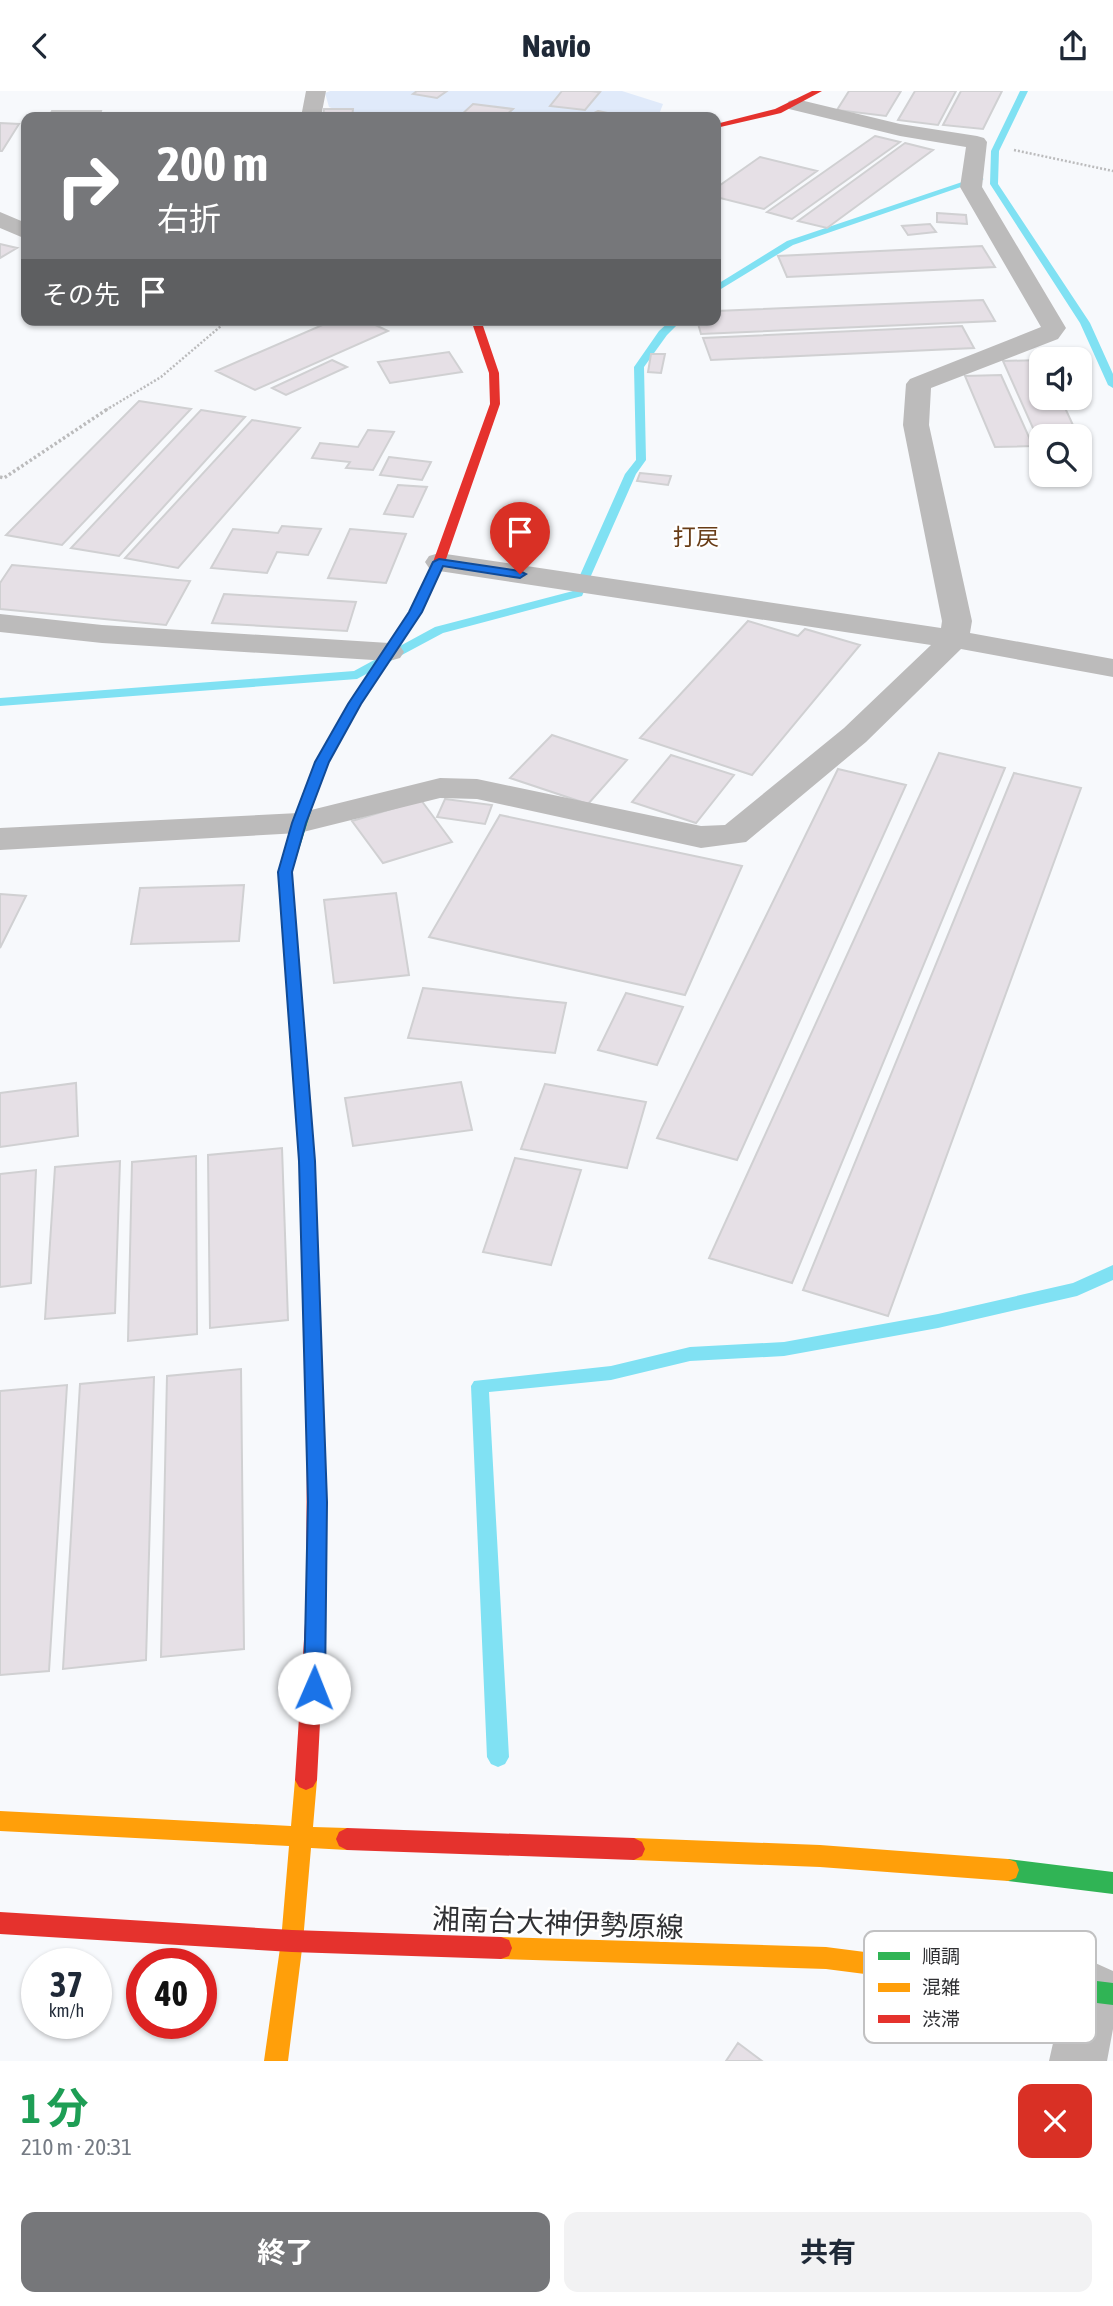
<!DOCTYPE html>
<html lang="ja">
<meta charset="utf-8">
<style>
:root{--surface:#fff;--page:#f2f2f3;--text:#1f2937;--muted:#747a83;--accent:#76777a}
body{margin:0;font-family:"Asap Condensed","Noto Sans JP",sans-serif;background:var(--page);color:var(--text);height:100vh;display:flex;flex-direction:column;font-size:26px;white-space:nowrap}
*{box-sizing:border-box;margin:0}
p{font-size:23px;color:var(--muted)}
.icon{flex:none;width:38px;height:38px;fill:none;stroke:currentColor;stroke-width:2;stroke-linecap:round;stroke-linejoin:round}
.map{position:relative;height:1970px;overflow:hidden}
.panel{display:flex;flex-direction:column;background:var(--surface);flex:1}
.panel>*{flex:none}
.hud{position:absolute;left:21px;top:21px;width:700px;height:214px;border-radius:14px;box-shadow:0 2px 5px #0004;background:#76777a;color:#fff;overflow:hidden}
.controls{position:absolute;left:1029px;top:256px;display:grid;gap:14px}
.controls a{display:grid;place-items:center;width:63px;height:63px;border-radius:14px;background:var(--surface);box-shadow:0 2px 5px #0004;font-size:35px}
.speed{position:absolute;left:21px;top:1857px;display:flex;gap:14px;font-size:35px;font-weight:700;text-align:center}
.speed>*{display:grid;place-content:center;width:91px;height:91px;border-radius:50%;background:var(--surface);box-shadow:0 2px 5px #0004;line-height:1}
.speed small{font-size:18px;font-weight:400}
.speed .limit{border:10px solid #d22;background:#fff;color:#111}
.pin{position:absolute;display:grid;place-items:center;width:60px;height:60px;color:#fff;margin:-72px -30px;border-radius:50% 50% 50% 0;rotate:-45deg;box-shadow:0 0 7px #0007}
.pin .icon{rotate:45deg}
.me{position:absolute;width:77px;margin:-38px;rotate:1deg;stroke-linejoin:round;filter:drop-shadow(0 0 5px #0008)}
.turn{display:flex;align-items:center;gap:24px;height:147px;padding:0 21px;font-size:32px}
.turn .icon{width:91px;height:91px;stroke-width:2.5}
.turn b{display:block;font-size:49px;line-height:60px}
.then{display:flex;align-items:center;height:66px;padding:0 21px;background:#0003;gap:14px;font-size:26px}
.round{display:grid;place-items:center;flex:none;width:74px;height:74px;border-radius:14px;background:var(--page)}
.overview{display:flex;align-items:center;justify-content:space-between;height:119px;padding:0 21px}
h1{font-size:42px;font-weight:700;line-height:52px;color:#1e9e55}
.primary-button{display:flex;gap:14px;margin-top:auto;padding:14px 21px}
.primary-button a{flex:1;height:80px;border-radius:14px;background:var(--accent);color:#fff;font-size:28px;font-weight:700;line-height:80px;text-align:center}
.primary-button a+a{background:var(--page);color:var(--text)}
header{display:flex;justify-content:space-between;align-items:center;height:91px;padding:0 21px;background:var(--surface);font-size:32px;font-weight:700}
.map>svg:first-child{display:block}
.green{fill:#e0eafa}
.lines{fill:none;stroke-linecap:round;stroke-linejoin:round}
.stream{fill:#80e1f3;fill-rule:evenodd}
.building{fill:#e6e0e6;stroke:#d0d0d2;stroke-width:2}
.path-far1{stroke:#bbbbbc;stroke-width:2.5;stroke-dasharray:2 2;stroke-linecap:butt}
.path{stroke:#bbbbbc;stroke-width:3.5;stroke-dasharray:2.5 2.5;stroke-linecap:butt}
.street{fill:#bcbbbb;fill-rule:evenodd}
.fast{fill:#30b455;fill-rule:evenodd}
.slow{fill:#ff9f0a;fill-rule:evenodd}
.jam{fill:#e5322d;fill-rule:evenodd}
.route{fill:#1a73e8;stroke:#114b97;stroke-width:2}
.labels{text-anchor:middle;stroke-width:5;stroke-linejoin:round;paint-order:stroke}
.far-quarter-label{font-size:23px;fill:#683c16;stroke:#fff}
.near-street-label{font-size:28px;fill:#303134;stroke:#fff}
.key{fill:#fff;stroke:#c1c1c2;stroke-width:2}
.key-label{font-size:19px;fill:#303134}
</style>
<header><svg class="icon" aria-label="back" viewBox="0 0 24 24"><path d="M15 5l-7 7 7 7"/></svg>Navio<svg class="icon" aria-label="share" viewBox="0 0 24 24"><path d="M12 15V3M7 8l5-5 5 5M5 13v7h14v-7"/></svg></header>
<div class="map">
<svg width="1113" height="1970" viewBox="0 0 1113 1970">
<rect width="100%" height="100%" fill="#f7f9fc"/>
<!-- green -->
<path class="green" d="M 330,0 L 622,0 L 663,13 L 658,26 L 355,26 L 329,16 L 325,2 Z"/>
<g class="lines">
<!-- stream -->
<path class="stream" d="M 1020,0 L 1028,0 L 999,60 L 998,93 L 1090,232 L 1113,283 L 1113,297 L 1108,294 L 1080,232 L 990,93 L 991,60 Z
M 977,86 L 984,88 L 793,154 L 716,201 L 716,194 L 787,150 Z
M 671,229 L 682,229 L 667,244 L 644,276 L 646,369 L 636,383 L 582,505 L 443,542 L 357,588 L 0,615 L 0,607 L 354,580 L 435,536 L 573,500 L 625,383 L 636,369 L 634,276 L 659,240 Z
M 1113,1174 L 1113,1189 L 1077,1205 L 938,1237 L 784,1265 L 690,1270 L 611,1289 L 489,1301 L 509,1666 L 505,1673 L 498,1676 L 491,1673 L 487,1666 L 471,1295 L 474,1290 L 611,1275 L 690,1256 L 784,1251 L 938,1223 L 1073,1192 Z"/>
</g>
<!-- building -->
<path class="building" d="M 417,0 L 447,0 L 437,7 L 413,3 Z
M 562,0 L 591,0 L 600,1 L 585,19 L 550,15 Z
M 849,0 L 901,0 L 886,25 L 837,19 Z
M 915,0 L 956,0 L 938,34 L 898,29 Z
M 961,0 L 1002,0 L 983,38 L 943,34 Z
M 473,13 L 513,18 L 504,26 L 459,26 Z
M 324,18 L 353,18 L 352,26 L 323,26 Z
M 52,20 L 101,20 L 99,26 L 49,26 Z
M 598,20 L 627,26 L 586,26 Z
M 0,32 L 19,33 L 2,60 L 0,60 Z
M 875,45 L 900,51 L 792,128 L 767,121 Z
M 905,52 L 933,59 L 827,137 L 798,130 Z
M 760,66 L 817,80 L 764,118 L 716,106 L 716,97 Z
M 937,122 L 966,124 L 967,133 L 937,131 Z
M 930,133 L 936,141 L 908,144 L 902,135 Z
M 0,153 L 17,157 L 0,167 Z
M 982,155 L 995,176 L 787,186 L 778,165 Z
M 983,209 L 995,230 L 701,243 L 697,229 L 716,229 L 716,220 Z
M 334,229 L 365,229 L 388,240 L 255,299 L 216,280 Z
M 962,235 L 974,257 L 711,269 L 703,247 Z
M 449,261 L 462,281 L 390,292 L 378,271 Z
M 651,263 L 665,263 L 661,282 L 648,281 Z
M 332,269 L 347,276 L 286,304 L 272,297 Z
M 1041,269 L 1041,306 L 1060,306 L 1078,345 L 1041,345 L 1041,355 L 1003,270 Z
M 1001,284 L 1033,355 L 995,356 L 965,285 Z
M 139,310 L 191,318 L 62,454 L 6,444 Z
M 201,319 L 245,326 L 119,465 L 71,457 Z
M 252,329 L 300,337 L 178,477 L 125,467 Z
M 368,339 L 394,341 L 373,379 L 346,377 L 350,371 L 312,367 L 320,352 L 358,356 Z
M 389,366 L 431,371 L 422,389 L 380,384 Z
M 640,382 L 671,385 L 668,394 L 637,390 Z
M 398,394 L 427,396 L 413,426 L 384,423 Z
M 282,435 L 321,438 L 308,464 L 277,461 L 267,482 L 211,477 L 233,438 L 278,442 Z
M 350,438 L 406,443 L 386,492 L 328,487 Z
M 12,474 L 190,490 L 166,534 L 0,518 L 0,492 Z
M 224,503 L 356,511 L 347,540 L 212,532 Z
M 748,530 L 798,545 L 805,538 L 860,554 L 752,684 L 640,647 Z
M 552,644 L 627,669 L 588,713 L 510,687 Z
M 939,662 L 1005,677 L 792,1192 L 709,1167 Z
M 671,664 L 734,684 L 696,732 L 632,711 Z
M 838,678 L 906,694 L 737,1069 L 657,1047 Z
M 1014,682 L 1081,697 L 888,1225 L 803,1199 Z
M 445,708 L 492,714 L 485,733 L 437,726 Z
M 421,709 L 452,751 L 383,772 L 352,730 Z
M 500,724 L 742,775 L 685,904 L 429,846 Z
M 244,794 L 239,850 L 131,853 L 140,797 Z
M 396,802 L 409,884 L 334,892 L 324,809 Z
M 0,803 L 26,805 L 0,857 Z
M 423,897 L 566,912 L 555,962 L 408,947 Z
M 626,902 L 683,916 L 657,974 L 598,959 Z
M 461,991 L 472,1039 L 353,1055 L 345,1007 Z
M 76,992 L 78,1045 L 0,1056 L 0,1002 Z
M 545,993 L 646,1011 L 627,1077 L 521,1058 Z
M 282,1057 L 288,1229 L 210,1237 L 208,1064 Z
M 196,1065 L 197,1243 L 128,1250 L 132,1071 Z
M 515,1067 L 581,1079 L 551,1174 L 483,1161 Z
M 120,1070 L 115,1222 L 45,1228 L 55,1076 Z
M 36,1079 L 31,1192 L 0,1196 L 0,1083 Z
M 241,1278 L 244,1558 L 161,1566 L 167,1285 Z
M 154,1286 L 146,1569 L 63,1578 L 80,1293 Z
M 67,1294 L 49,1580 L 0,1584 L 0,1300 Z
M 738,1952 L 762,1970 L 726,1970 Z"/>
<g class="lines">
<!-- path-far1 -->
<path class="path-far1" d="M 1014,59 L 1113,80
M 106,319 L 161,286 L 228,229"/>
<!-- path -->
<path class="path" d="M 0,386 L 4,387 L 109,317"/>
<!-- street -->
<path class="street" d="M 306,0 L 326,0 L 321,26 L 301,26 Z
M 796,8 L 900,33 L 977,45 L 984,47 L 987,51 L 982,96 L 1066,237 L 1058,248 L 931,297 L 929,334 L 972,530 L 970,542 L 1113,568 L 1113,586 L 961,558 L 866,651 L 746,751 L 701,757 L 477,708 L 440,707 L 299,742 L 0,759 L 0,737 L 299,722 L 440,687 L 477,688 L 701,735 L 725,734 L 844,637 L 931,554 L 439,480 L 429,477 L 425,471 L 429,465 L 439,462 L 941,537 L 942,530 L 903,334 L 906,293 L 910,288 L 1041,236 L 960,96 L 966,56 L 900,45 L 789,18 L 786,14 L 789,10 Z
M 0,121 L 26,132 L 26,148 L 0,137 Z
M 0,523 L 102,534 L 389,552 L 400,555 L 404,561 L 400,567 L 389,570 L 102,552 L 0,541 Z
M 1093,1871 L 1113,1880 L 1113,1938 L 1107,1970 L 1049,1970 L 1065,1899 L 1073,1879 Z"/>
<!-- fast -->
<path class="fast" d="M 305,713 L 312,717 L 292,781 L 315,1074 L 313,1078 L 301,1078 L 299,1074 L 278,781 L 298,717 Z
M 1008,1768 L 1113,1781 L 1113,1803 L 1008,1790 L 1000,1787 L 997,1779 L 1000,1771 Z
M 958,1873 L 1113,1892 L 1113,1914 L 958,1895 L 950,1892 L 947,1884 L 950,1876 Z"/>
<!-- slow -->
<path class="slow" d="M 307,1068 L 313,1070 L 315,1074 L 325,1345 L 323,1350 L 316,1353 L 309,1350 L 307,1345 L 299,1074 L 301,1070 Z
M 306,1679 L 313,1682 L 317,1689 L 313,1736 L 347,1737 L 355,1741 L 358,1748 L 355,1755 L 347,1759 L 311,1757 L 303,1850 L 288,1970 L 264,1970 L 281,1850 L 289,1755 L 0,1740 L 0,1720 L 291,1735 L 295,1689 L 299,1682 Z
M 634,1747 L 820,1754 L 1008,1768 L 1016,1771 L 1019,1779 L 1016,1787 L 1008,1790 L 820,1776 L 634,1769 L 626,1765 L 623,1758 L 626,1751 Z
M 501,1846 L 826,1856 L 958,1873 L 966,1876 L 969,1884 L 966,1892 L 958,1895 L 826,1878 L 501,1868 L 493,1865 L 490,1857 L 493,1849 Z"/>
<!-- jam -->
<path class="jam" d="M 812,0 L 822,0 L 781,22 L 716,37 L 716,33 L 775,18 Z
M 471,229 L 481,229 L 499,282 L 500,313 L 445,471 L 422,521 L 360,613 L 329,671 L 312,717 L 310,720 L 300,720 L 298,717 L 315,671 L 348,613 L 410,521 L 433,471 L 490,313 L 489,282 Z
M 316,1337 L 323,1340 L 325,1345 L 326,1517 L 317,1689 L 313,1696 L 306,1699 L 299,1696 L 295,1689 L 306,1517 L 307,1345 L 309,1340 Z
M 347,1737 L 634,1747 L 642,1751 L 645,1758 L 642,1765 L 634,1769 L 347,1759 L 339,1755 L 336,1748 L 339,1741 Z
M 0,1821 L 292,1839 L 501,1846 L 509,1849 L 512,1857 L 509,1865 L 501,1868 L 292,1861 L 0,1843 Z"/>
</g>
<!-- route -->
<path class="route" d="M 439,468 L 520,480 L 526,483 L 520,487 L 443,475 L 422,521 L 361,613 L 329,671 L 306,732 L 292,781 L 315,1070 L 327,1411 L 325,1597 L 322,1603 L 314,1606 L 307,1603 L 304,1597 L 308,1411 L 299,1070 L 278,781 L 292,732 L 315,671 L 348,613 L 409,521 L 433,471 Z"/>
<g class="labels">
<!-- far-quarter labels -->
<g class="far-quarter-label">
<text x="696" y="454">打戻</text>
</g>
<!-- near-street labels -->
<g class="near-street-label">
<text transform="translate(558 1832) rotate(2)" y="10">湘南台大神伊勢原線</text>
</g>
</g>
<!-- legend -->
<rect x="864" y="1840" width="232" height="112" rx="10" class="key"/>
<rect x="878" y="1861" width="32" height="8" fill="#30b455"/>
<rect x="878" y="1892" width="32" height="9" fill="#ff9f0a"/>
<rect x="878" y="1924" width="32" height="8" fill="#e5322d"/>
<g class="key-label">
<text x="922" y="1872">順調</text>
<text x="922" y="1903">混雑</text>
<text x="922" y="1935">渋滞</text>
</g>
</svg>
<div class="controls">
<a><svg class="icon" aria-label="sound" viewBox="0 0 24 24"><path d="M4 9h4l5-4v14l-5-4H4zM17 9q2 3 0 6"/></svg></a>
<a><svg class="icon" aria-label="search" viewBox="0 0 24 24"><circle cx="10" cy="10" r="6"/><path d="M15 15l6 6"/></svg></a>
</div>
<div class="speed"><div>37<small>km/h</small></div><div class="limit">40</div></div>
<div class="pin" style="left:520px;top:483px;background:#d93025"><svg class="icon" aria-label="arrive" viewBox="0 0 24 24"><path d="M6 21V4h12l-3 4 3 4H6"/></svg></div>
<svg class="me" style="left:314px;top:1597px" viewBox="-20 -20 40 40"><circle r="19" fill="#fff"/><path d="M0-13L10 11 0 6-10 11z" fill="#1a73e8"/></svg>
<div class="hud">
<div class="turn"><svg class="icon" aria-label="right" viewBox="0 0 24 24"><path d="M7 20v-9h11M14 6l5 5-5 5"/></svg><div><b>200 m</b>右折</div></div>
<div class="then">その先<svg class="icon" aria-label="arrive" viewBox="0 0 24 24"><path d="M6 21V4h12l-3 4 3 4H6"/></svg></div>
</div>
</div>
<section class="panel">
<div class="overview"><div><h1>1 分</h1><p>210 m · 20:31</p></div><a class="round" style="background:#d93025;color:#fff"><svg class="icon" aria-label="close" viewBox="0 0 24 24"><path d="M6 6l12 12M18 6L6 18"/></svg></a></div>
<div class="primary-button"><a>終了</a><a>共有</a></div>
</section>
